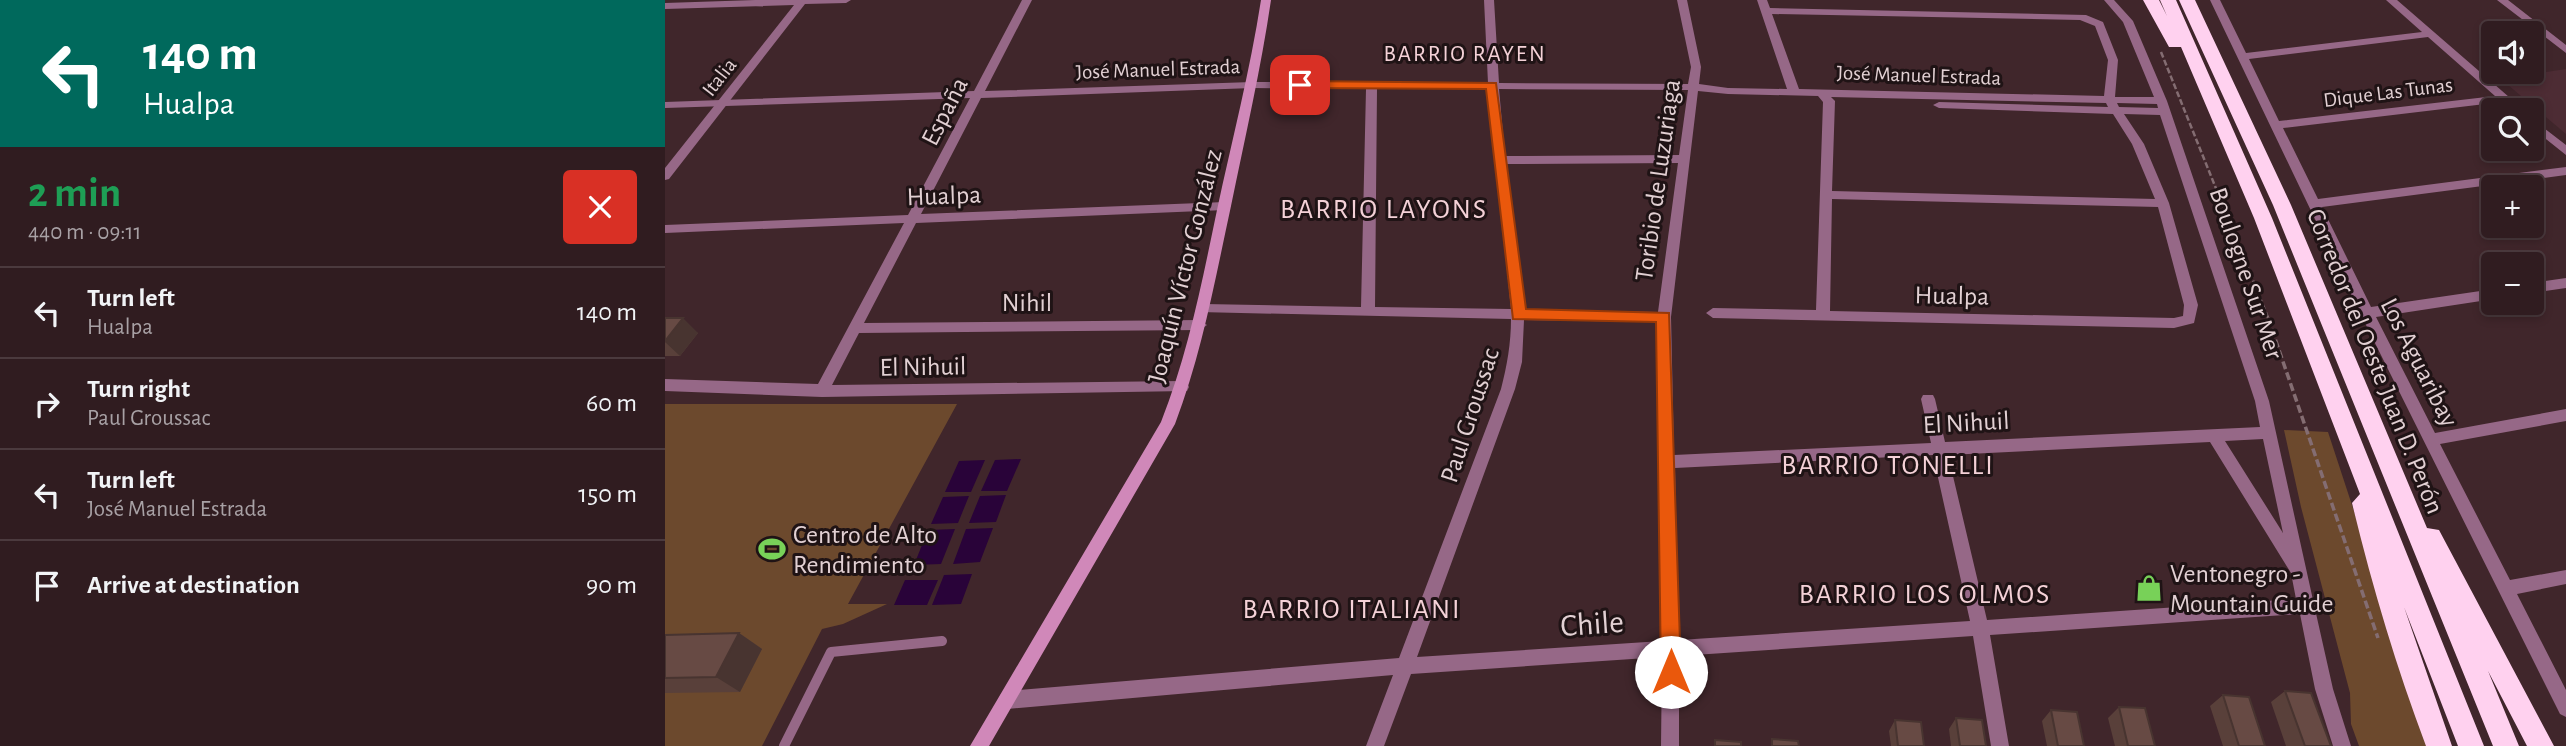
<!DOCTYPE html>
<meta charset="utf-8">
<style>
:root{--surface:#301c20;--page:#3c292d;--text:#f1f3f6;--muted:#a8a1a5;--line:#4b3a3e}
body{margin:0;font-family:"Alegreya Sans",sans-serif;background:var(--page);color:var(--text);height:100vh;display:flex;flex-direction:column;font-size:26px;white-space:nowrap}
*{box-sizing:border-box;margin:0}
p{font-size:23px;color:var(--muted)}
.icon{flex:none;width:38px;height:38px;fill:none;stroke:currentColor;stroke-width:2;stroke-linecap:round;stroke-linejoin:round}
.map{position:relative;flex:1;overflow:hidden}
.drawer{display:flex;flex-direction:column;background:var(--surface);width:665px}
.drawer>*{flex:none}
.guide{background:#00695c;color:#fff;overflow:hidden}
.controls{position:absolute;left:1816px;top:21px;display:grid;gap:14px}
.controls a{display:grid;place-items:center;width:63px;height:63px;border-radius:7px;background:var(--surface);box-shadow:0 4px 10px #0003,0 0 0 2px var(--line);font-size:35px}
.pin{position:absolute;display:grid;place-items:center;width:60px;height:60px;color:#fff;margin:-30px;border-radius:14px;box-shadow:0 4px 10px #0006}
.me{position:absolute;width:77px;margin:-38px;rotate:0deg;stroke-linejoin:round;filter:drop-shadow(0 0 5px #0008)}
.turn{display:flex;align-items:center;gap:24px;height:147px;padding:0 28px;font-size:32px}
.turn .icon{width:91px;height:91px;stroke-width:2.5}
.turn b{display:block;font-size:49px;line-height:60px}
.round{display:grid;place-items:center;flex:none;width:74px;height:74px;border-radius:7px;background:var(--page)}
.headline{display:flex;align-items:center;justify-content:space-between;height:119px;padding:0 28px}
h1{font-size:42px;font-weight:700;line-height:52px;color:#1e9e55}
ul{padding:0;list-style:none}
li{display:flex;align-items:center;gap:21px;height:91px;padding:0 28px;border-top:2px solid var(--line)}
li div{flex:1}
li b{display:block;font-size:26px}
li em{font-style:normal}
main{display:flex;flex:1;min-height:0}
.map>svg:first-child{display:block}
.built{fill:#4d2c34}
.green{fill:#6c492d}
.water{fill:#290339}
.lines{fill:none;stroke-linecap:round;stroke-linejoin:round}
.path-far1{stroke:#846d72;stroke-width:2.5;stroke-dasharray:6 2.5;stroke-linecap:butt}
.path{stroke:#846d72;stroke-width:3.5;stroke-dasharray:8 3.5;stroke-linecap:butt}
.service{stroke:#966887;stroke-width:10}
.minor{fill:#966887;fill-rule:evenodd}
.tertiary{fill:#966887;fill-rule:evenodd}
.secondary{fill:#d088b9;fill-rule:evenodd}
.motorway{fill:#ffd1ef;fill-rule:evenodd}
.wall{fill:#59403a}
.shaded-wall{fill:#483430}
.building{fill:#674a44;stroke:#483430;stroke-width:2}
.route{fill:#ea580c;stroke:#983908;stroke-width:2}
.labels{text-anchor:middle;stroke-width:6;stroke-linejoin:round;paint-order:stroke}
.far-street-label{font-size:21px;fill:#e2d0d3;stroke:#1f1315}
.far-neighbourhood-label{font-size:23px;letter-spacing:2px;fill:#f4d1d7;stroke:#1f1315}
.street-label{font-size:26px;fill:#e2d0d3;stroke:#1f1315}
.poi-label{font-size:26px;fill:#e2d0d3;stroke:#1f1315;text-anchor:start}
.neighbourhood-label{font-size:28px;letter-spacing:2px;fill:#f4d1d7;stroke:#1f1315}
.near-street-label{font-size:32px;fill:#e2d0d3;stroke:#1f1315}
</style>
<main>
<section class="drawer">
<div class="guide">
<div class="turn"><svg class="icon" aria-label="left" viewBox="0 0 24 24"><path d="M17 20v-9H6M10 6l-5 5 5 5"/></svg><div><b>140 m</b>Hualpa</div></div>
</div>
<div class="headline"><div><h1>2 min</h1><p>440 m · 09:11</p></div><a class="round" style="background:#d93025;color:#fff"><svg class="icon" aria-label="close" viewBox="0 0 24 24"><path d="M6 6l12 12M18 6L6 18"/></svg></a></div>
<ul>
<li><svg class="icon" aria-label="left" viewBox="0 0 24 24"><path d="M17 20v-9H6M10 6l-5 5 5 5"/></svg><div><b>Turn left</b><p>Hualpa</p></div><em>140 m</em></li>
<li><svg class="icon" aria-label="right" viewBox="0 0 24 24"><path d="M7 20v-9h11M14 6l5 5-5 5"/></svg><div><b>Turn right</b><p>Paul Groussac</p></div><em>60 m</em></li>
<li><svg class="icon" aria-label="left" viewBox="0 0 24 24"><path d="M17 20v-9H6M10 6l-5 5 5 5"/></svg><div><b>Turn left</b><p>José Manuel Estrada</p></div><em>150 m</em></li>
<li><svg class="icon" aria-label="arrive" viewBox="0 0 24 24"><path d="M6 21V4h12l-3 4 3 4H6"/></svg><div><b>Arrive at destination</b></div><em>90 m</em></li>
</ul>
</section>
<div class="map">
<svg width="1901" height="746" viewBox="0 0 1901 746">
<rect width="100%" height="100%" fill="#40262b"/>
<!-- built -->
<path class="built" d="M 1901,69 L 1901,134 L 1836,79 Z"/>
<!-- green -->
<path class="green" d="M 0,404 L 292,404 L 183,604 L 222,604 L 178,624 L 157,629 L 97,746 L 0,746 Z
M 1619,430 L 1663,432 L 1766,746 L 1694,746 L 1686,724 L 1685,693 L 1636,507 Z"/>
<!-- water -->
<path class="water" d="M 356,459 L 342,491 L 316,491 L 330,460 Z
M 320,460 L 306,492 L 280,492 L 294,461 Z
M 341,495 L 331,522 L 304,523 L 315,496 Z
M 304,496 L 293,523 L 266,524 L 278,497 Z
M 328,528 L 315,562 L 288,564 L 301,529 Z
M 290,529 L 276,564 L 249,565 L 263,530 Z
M 307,574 L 296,604 L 267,605 L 279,575 Z
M 240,580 L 273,580 L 262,605 L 229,605 Z"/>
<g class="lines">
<!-- path-far1 -->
<path class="path-far1" d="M 1496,52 L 1604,320"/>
<!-- path -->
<path class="path" d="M 1603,318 L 1713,638"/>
<!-- service -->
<path class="service" d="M 119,746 L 166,652 L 277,641"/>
<!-- minor -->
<path class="minor" d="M 357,0 L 367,0 L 320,91 L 587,82 L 823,83 L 819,0 L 829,0 L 834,83 L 1023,84 L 1026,67 L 1012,0 L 1022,0 L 1036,67 L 1034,84 L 1063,88 L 1122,89 L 1092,0 L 1102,0 L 1105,8 L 1421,15 L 1438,22 L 1453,60 L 1450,97 L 1489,97 L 1458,22 L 1439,0 L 1449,0 L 1468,21 L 1502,101 L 1604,401 L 1648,600 L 1651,606 L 1650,609 L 1668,689 L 1686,746 L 1668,746 L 1650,689 L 1635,614 L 1325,635 L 1344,746 L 1326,746 L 1308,636 L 1014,656 L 1014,746 L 996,746 L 997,657 L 746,674 L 719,746 L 701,746 L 728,675 L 342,709 L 336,706 L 333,700 L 336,694 L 342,691 L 734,658 L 836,389 C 842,366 846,343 846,319 L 534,312 L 532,309 L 539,304 L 696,307 L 701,89 L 587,88 L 316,98 L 256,214 L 560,202 L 566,206 L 560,210 L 251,223 L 199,323 L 535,320 L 542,325 L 535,330 L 194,333 L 167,385 L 517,381 L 522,383 L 524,387 L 522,391 L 157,397 L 0,391 L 0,379 L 153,384 L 239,223 L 0,233 L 0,225 L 243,215 L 305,98 L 0,108 L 0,102 L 309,91 ZM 1107,14 L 1415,20 L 1430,26 L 1443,60 L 1439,96 L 1134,89 ZM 712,89 L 823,89 L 846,309 L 710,307 ZM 834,89 L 1023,90 L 1014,155 L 840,156 ZM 1033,91 L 1063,94 L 1153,96 L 1158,102 L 1151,310 L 1048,308 L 1041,313 L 1048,318 L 1509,328 L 1529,323 L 1533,305 L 1504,203 L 1479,144 L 1459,114 L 1495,115 L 1590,401 L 1595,427 L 1280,442 L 1270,399 L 1268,395 L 1258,395 L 1256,399 L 1266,443 L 1009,455 L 1006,317 ZM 1166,97 L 1441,103 L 1443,107 L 1274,102 L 1268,105 L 1274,108 L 1448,114 L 1467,144 L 1490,199 L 1167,191 L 1170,101 ZM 1452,103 L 1492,104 L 1493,108 L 1454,107 ZM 1013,163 L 993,312 L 859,310 L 857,276 L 841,164 ZM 1167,199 L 1493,207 L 1519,305 L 1518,316 L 1509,318 L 1165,311 ZM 859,320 L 992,322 L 997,641 L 752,657 L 850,389 L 857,362 ZM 1598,439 L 1618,533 L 1560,441 ZM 1545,442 L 1626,573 L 1631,599 L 1322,620 L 1283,455 ZM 1268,455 L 1305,621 L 1014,640 L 1010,468 Z
M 1545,0 L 1555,0 L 1581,53 L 1757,32 L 1721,0 L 1732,0 L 1859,110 L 1847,110 L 1837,102 L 1618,128 L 1653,199 L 1901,167 L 1901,175 L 1657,207 L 1706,307 L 1829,289 L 1829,299 L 1711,317 L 1770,433 L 1901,409 L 1901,421 L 1775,444 L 1845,580 L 1901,570 L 1901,584 L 1852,594 L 1901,690 L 1901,717 L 1895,714 L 1695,313 ZM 1763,37 L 1830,96 L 1614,121 L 1584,59 Z
M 1832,0 L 1843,0 L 1901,45 L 1901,53 Z
M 1867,119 L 1901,145 L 1901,155 L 1867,128 Z
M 1901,278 L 1901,288 L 1867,293 L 1867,283 Z"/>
<!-- tertiary -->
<path class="tertiary" d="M 90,0 L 186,0 L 181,3 L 140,4 L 4,179 L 0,180 L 0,168 L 129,5 L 0,9 L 0,3 Z"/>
<!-- secondary -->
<path class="secondary" d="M 596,0 L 606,0 C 596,69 580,137 566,206 C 550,280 537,353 510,424 L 324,746 L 305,746 L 496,422 C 523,354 537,282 552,210 C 567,140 585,71 596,0 Z"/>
<!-- motorway -->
<path class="motorway" d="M 1478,0 L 1494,0 L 1502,16 L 1495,0 L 1511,0 L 1607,218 L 1819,746 L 1793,746 L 1739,607 L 1787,746 L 1761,746 C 1731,666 1707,586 1687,503 L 1695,494 L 1589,218 L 1516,47 L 1504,47 Z
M 1514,0 L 1530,0 L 1626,205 L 1762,528 L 1774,530 L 1889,746 L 1862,746 L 1823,671 L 1854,746 L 1828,746 L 1608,205 Z"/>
</g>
<!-- wall -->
<path class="wall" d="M 0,318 L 33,333 L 15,356 L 0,356 Z
M 74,633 L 97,649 L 75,692 L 0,693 L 0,635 Z
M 1620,691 L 1666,746 L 1621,746 L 1606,702 Z
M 1558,695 L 1600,746 L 1558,746 L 1545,706 Z
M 1454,707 L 1490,746 L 1450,746 L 1443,718 Z
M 1386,710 L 1419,746 L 1382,746 L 1377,721 Z
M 1291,718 L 1321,746 L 1286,746 L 1284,729 Z
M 1230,720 L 1259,746 L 1226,746 L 1224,731 Z"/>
<!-- shaded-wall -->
<path class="shaded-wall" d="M 18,318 L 33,333 L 15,356 L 0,342 Z
M 74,633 L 97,649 L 75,692 L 51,677 Z"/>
<!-- building -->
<path class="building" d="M 0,318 L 18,318 L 0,341 Z
M 74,633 L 51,677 L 0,678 L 0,635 Z
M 1620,691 L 1646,693 L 1666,746 L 1640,746 Z
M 1558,695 L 1584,697 L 1600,746 L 1574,746 Z
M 1454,707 L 1480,708 L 1490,746 L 1463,746 Z
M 1386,710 L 1412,712 L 1419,746 L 1393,746 Z
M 1291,718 L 1317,720 L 1321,746 L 1295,746 Z
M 1230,720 L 1256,722 L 1259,746 L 1233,746 Z
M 1107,739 L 1133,741 L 1134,746 L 1107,746 Z
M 1050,740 L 1076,742 L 1076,746 L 1050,746 Z"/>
<!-- route -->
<path class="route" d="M 635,81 L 831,83 L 861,309 L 1004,313 L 1016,672 L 1013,678 L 1006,681 L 999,678 L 996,672 L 991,322 L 848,319 L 821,89 L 631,88 L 631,82 Z"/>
<!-- icons -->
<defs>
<symbol id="stadium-bare" viewBox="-9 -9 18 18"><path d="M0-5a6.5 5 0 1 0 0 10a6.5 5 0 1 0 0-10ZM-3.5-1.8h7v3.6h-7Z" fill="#78d158" stroke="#1f1315" stroke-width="2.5" paint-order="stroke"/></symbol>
<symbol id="shop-bare" viewBox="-9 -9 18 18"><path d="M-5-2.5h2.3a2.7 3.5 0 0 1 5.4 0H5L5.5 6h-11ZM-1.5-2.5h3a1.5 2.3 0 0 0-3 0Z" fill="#78d158" stroke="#1f1315" stroke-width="2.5" paint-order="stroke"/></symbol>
</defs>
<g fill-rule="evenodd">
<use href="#stadium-bare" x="88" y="530" width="38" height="38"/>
<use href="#shop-bare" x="1465" y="569" width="38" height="38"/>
</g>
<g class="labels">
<!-- far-street labels -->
<g class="far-street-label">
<text transform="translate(493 69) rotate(-2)" y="7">José Manuel Estrada</text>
<text transform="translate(1254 75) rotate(2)" y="7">José Manuel Estrada</text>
<text transform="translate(54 77) rotate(-52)" y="7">Italia</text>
<text transform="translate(1723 92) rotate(-7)" y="7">Dique Las Tunas</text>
</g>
<!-- far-neighbourhood labels -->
<g class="far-neighbourhood-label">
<text x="800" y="61">BARRIO RAYEN</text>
</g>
<!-- street labels -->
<g class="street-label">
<text transform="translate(279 111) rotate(-63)" y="9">España</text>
<text transform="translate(992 180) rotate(-82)" y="9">Toribio de Luzuriaga</text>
<text transform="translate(279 195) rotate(-2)" y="9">Hualpa</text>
<text transform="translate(519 266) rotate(-76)" y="9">Joaquín Víctor González</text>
<text transform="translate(1582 273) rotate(71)" y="9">Boulogne Sur Mer</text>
<text transform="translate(1287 295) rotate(1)" y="9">Hualpa</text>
<text x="362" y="311">Nihil</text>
<text transform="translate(1711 361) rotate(68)" y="9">Corredor del Oeste Juan D. Perón</text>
<text transform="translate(1755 362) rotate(63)" y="9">Los Aguaribay</text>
<text transform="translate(258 366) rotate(-1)" y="9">El Nihuil</text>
<text transform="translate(804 415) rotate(-72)" y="9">Paul Groussac</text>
<text transform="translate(1301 422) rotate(-3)" y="9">El Nihuil</text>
</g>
<!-- poi labels -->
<g class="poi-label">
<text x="128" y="543">Centro de Alto<tspan x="128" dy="30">Rendimiento</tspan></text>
<text x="1505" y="582">Ventonegro -<tspan x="1505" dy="30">Mountain Guide</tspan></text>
</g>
<!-- neighbourhood labels -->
<g class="neighbourhood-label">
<text x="719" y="218">BARRIO LAYONS</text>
<text x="1223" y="474">BARRIO TONELLI</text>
<text x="1260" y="603">BARRIO LOS OLMOS</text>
<text x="687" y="618">BARRIO ITALIANI</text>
</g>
<!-- near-street labels -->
<g class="near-street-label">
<text transform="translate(927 623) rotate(-4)" y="11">Chile</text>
</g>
</g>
</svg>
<div class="controls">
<a><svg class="icon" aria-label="sound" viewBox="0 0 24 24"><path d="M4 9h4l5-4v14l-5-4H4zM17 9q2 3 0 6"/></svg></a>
<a><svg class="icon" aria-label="search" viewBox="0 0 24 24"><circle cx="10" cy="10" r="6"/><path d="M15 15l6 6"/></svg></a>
<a>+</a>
<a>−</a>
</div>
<div class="pin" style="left:635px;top:85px;background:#d93025"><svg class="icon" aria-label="arrive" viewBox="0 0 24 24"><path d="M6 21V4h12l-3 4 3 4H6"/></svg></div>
<svg class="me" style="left:1006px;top:672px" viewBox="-20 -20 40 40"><circle r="19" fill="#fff"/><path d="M0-13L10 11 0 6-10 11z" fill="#ea580c"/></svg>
</div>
</main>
